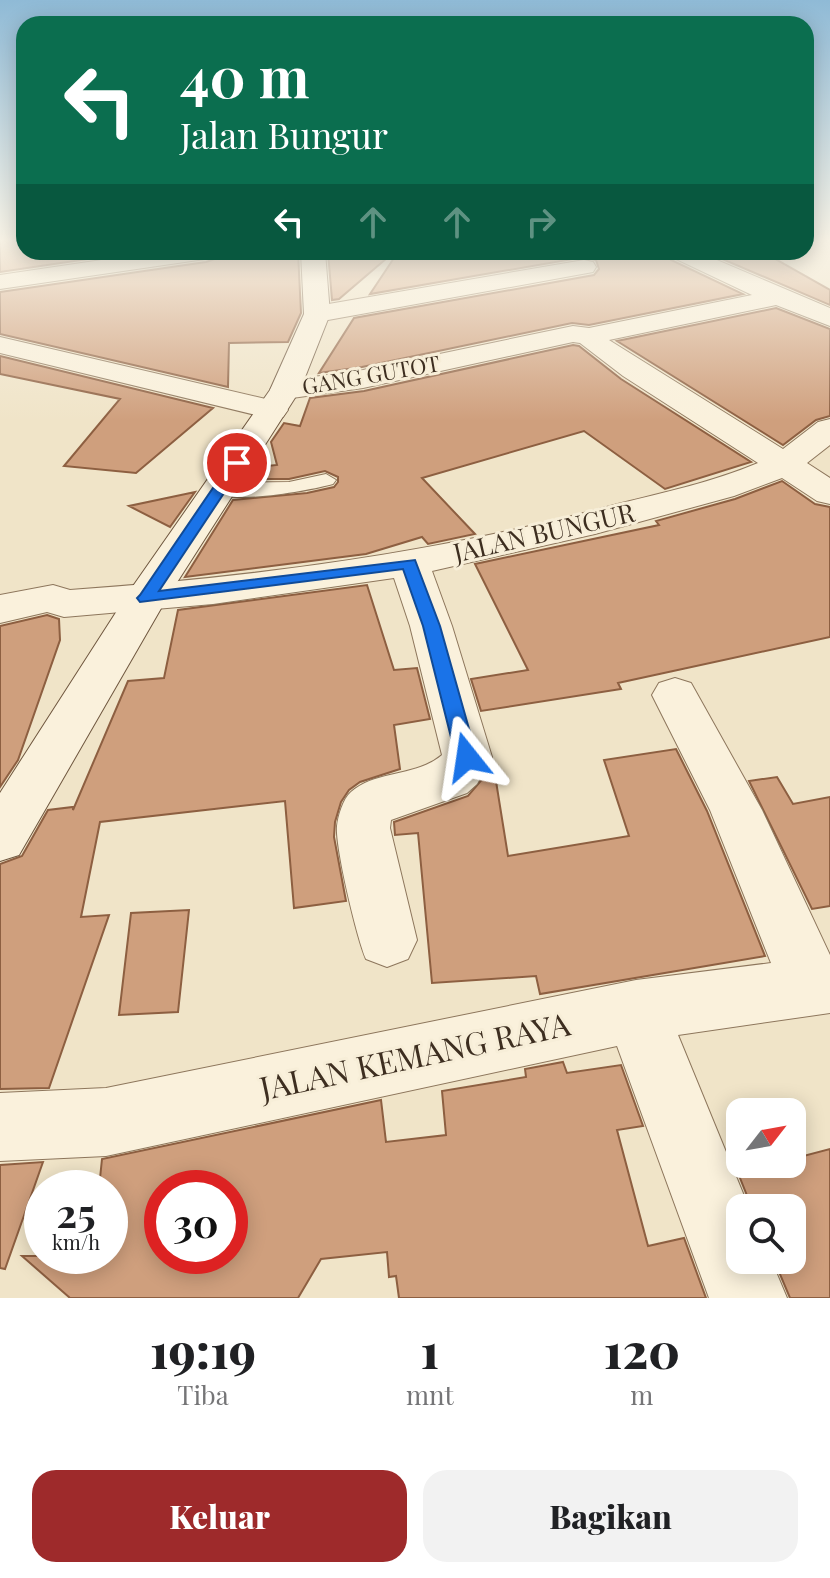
<!DOCTYPE html>
<html lang="id">
<style>
:root{--surface:#fff;--page:#f2f2f2;--text:#202124;--muted:#757577;--accent:#9e2a2b}
body{margin:0;font-family:"Playfair Display",serif;background:var(--page);color:var(--text);height:100vh;display:flex;flex-direction:column;font-size:30px;white-space:nowrap}
*{box-sizing:border-box;margin:0}
p{font-size:26px;color:var(--muted)}
.icon{flex:none;width:44px;height:44px;fill:none;stroke:currentColor;stroke-width:2;stroke-linecap:round;stroke-linejoin:round}
.map{position:relative;height:1298px;overflow:hidden}
.drawer{display:flex;flex-direction:column;background:var(--surface);flex:1}
.drawer>*{flex:none}
.top-card{position:absolute;left:16px;top:16px;width:798px;height:244px;border-radius:24px;box-shadow:0 4px 20px #0003;background:#0b6e4f;color:#fff;overflow:hidden}
.needle{width:52px;rotate:59deg}
.buttons{position:absolute;left:726px;top:1098px;display:grid;gap:16px}
.buttons a{display:grid;place-items:center;width:80px;height:80px;border-radius:16px;background:var(--surface);box-shadow:0 4px 20px #0003;font-size:40px}
.speed{position:absolute;left:24px;top:1170px;display:flex;gap:16px;font-size:40px;font-weight:700;text-align:center}
.speed>*{display:grid;place-content:center;width:104px;height:104px;border-radius:50%;background:var(--surface);box-shadow:0 4px 20px #0003;line-height:1}
.speed small{font-size:20px;font-weight:400}
.speed .limit{border:12px solid #d22;background:#fff;color:#111}
.pin{position:absolute;display:grid;place-items:center;width:68px;height:68px;color:#fff;margin:-34px;border:4px solid #fff;border-radius:50%;box-shadow:0 2px 8px #0007}
.me{position:absolute;width:88px;margin:-44px;rotate:345deg;stroke-linejoin:round;filter:drop-shadow(0 0 6px #0008)}
.turn{display:flex;align-items:center;gap:28px;height:168px;padding:0 32px;font-size:36px}
.turn .icon{width:104px;height:104px;stroke-width:2.5}
.turn b{display:block;font-size:56px;line-height:68px}
.lanes{display:flex;align-items:center;height:76px;padding:0 32px;background:#0003;justify-content:center;gap:40px;direction:ltr}
.lanes .off{opacity:.35}
.eta{display:flex;justify-content:space-evenly;align-items:center;height:136px;text-align:center}
.eta b{font-size:48px;font-weight:800;line-height:56px}
.primary-button{display:flex;gap:16px;margin-top:auto;padding:16px 32px}
.primary-button a{flex:1;height:92px;border-radius:24px;background:var(--accent);color:#fff;font-size:32px;font-weight:800;line-height:92px;text-align:center}
.primary-button a+a{background:var(--page);color:var(--text)}
.map>svg:first-child{display:block}
.building{fill:#cf9f7d;stroke:#8d5f41;stroke-width:2;fill-rule:evenodd}
.lines{fill:none;stroke-linecap:round;stroke-linejoin:round}
.service-casing{stroke:#8d765c;stroke-width:2}
.minor-casing{stroke:#8d765c;stroke-width:2}
.secondary-casing{stroke:#6f573f;stroke-width:2}
.service{fill:#faf1dc;fill-rule:evenodd}
.minor{fill:#faf1dc;fill-rule:evenodd}
.secondary{fill:#faf1dc;fill-rule:evenodd}
.route{fill:#1a73e8;stroke:#114b97;stroke-width:2}
.labels{text-anchor:middle;stroke-width:6;stroke-linejoin:round;paint-order:stroke}
.far-street-label{font-size:22px;fill:#3d2e20;stroke:#f7eed8}
.street-label{font-size:26px;fill:#3d2e20;stroke:#f7eed8}
.near-street-label{font-size:32px;fill:#3d2e20;stroke:#f7eed8}
</style>
<div class="map">
<svg width="830" height="1298" viewBox="0 0 830 1298">
<rect width="100%" height="100%" fill="#f0e4c8"/>
<!-- building -->
<path class="building" d="M 0,239 L 24,239 L 24,252 L 135,252 L 0,272 Z
M 220,252 L 298,252 L 301,313 L 288,342 L 229,343 L 228,387 L 0,334 L 0,292 L 206,262 L 215,259 Z
M 328,252 L 394,252 L 339,299 L 332,300 Z
M 398,252 L 665,252 L 671,260 L 743,294 L 589,325 L 572,323 L 362,367 L 319,373 L 354,318 L 594,275 L 599,269 L 596,260 L 584,257 L 370,294 Z
M 706,252 L 763,252 L 830,290 L 830,305 Z
M 776,308 L 830,329 L 830,416 L 816,420 L 783,445 L 617,341 Z
M 573,345 L 579,346 L 621,379 L 751,462 L 665,489 L 584,431 L 422,478 L 475,534 L 428,544 L 422,537 L 366,554 L 185,577 L 233,500 L 307,493 L 334,487 L 338,482 L 338,477 L 325,471 L 289,479 L 260,479 L 258,467 L 277,465 L 271,442 L 284,423 L 300,426 L 310,398 L 364,391 Z
M 0,356 L 213,408 L 136,473 L 64,466 L 120,399 L 0,374 Z
M 782,481 L 815,504 L 830,507 L 830,637 L 618,683 L 621,689 L 481,711 L 471,679 L 528,670 L 475,564 L 659,525 L 656,521 L 735,499 Z
M 195,492 L 170,527 L 129,506 Z
M 367,585 L 394,670 L 417,668 L 430,719 L 394,725 L 400,769 L 360,782 L 349,790 L 341,802 L 335,822 L 334,837 L 346,901 L 294,908 L 285,801 L 100,822 L 81,917 L 109,915 L 49,1088 L 0,1089 L 0,864 L 22,856 L 48,810 L 73,807 L 73,810 L 128,681 L 164,678 L 178,610 Z
M 47,615 L 59,619 L 60,640 L 18,760 L 0,787 L 0,626 Z
M 676,749 L 707,811 L 765,956 L 540,994 L 536,976 L 432,983 L 418,833 L 395,835 L 394,822 L 468,796 L 484,777 L 495,775 L 508,856 L 629,836 L 604,760 Z
M 777,777 L 793,804 L 830,797 L 830,906 L 812,909 L 749,781 Z
M 189,910 L 178,1012 L 119,1015 L 131,913 Z
M 563,1062 L 567,1073 L 621,1065 L 643,1126 L 617,1130 L 648,1246 L 684,1238 L 706,1298 L 399,1298 L 396,1276 L 389,1277 L 387,1252 L 321,1259 L 298,1298 L 70,1298 L 22,1256 L 110,1256 L 110,1188 L 99,1188 L 102,1159 L 381,1100 L 386,1142 L 446,1135 L 442,1091 L 526,1077 L 525,1069 ZM 162,1188 L 230,1188 L 230,1256 L 162,1256 Z
M 830,1149 L 830,1298 L 790,1298 L 774,1260 L 792,1260 L 792,1208 L 752,1208 L 738,1173 L 771,1164 L 792,1164 L 792,1159 Z
M 43,1162 L 5,1269 L 0,1268 L 0,1165 Z"/>
<g class="lines">
<defs>
<path id="service" d="M 326,474 L 336,480 L 333,484 C 311,490 224,507 208,489 L 219,483 L 289,482 Z"/>
<path id="minor" d="M 156,252 L 217,252 L 213,257 L 205,259 L 0,289 L 0,275 Z
M 668,252 L 698,252 L 830,308 L 830,326 L 776,305 L 609,340 L 783,449 L 818,422 L 830,419 L 830,445 L 807,463 L 830,478 L 830,504 L 817,501 L 782,478 L 734,496 L 595,534 L 432,571 L 452,626 L 492,757 L 477,784 L 467,793 L 391,820 L 390,828 L 417,940 L 408,959 L 387,967 L 366,959 C 357,938 335,847 337,826 C 338,816 343,799 351,792 C 376,770 416,777 442,755 L 410,626 L 394,578 L 213,604 L 64,617 L 47,612 L 0,623 L 0,595 L 53,585 L 70,590 C 255,577 439,553 618,504 C 665,492 713,482 758,463 L 623,376 L 580,343 L 573,342 L 363,388 L 285,399 L 274,396 L 270,390 L 274,384 L 285,381 L 363,370 L 573,326 L 589,328 L 752,295 L 672,257 Z
M 584,260 L 593,262 L 596,267 L 593,272 L 317,322 L 308,320 L 304,314 L 308,308 L 317,306 Z
M 0,337 L 283,403 L 288,410 L 283,417 L 272,419 L 0,353 Z
M 675,678 L 691,683 L 762,810 L 830,955 L 830,1013 L 678,1035 L 749,1208 L 740,1208 L 740,1260 L 771,1260 L 787,1298 L 709,1298 L 617,1046 L 106,1156 L 0,1161 L 0,1093 L 106,1088 L 636,980 L 771,963 L 710,810 L 652,695 L 659,683 Z"/>
<path id="secondary" d="M 301,252 L 325,252 L 330,314 L 300,390 L 167,598 L 19,855 L 0,861 L 0,793 L 131,589 L 270,390 L 304,314 Z"/>
</defs>
<!-- service casing -->
<use href="#service" class="service-casing"/>
<!-- minor casing -->
<use href="#minor" class="minor-casing"/>
<!-- secondary casing -->
<use href="#secondary" class="secondary-casing"/>
<!-- service -->
<use href="#service" class="service"/>
<!-- minor -->
<use href="#minor" class="minor"/>
<!-- secondary -->
<use href="#secondary" class="secondary"/>
</g>
<!-- sky -->
<linearGradient id="sky" x2="0" y2="1"><stop stop-color="#8fbad6"/><stop offset="0.57" stop-color="#f8f3e6"/><stop offset="1" stop-color="#f8f3e6" stop-opacity="0"/></linearGradient>
<rect width="830" height="421" fill="url(#sky)"/>
<!-- route -->
<path class="route" d="M 237,458 L 244,463 L 159,591 L 415,560 L 440,626 L 477,757 L 474,762 L 459,762 L 456,757 L 423,626 L 403,569 L 140,602 L 137,598 L 140,595 L 232,460 Z"/>
<g class="labels">
<!-- far-street labels -->
<g class="far-street-label">
<text transform="translate(371 375) rotate(-10)" y="8">GANG GUTOT</text>
</g>
<!-- street labels -->
<g class="street-label">
<text transform="translate(544 533) rotate(-13)" y="9">JALAN BUNGUR</text>
</g>
<!-- near-street labels -->
<g class="near-street-label">
<text transform="translate(415 1057) rotate(-12)" y="11">JALAN KEMANG RAYA</text>
</g>
</g>
</svg>
<div class="buttons">
<a><svg class="needle" viewBox="-14 -14 28 28"><path d="M0-13l5 13h-10z" fill="#e53935"/><path d="M0 13l5-13h-10z" fill="#757577"/></svg></a>
<a><svg class="icon" aria-label="search" viewBox="0 0 24 24"><circle cx="10" cy="10" r="6"/><path d="M15 15l6 6"/></svg></a>
</div>
<div class="speed"><div>25<small>km/h</small></div><div class="limit">30</div></div>
<div class="pin" style="left:237px;top:463px;background:#d93025"><svg class="icon" aria-label="arrive" viewBox="0 0 24 24"><path d="M6 21V4h12l-3 4 3 4H6"/></svg></div>
<svg class="me" style="left:467px;top:757px" viewBox="-20 -20 40 40"><path d="M0-17L14 15 0 8-14 15z" fill="#1a73e8" stroke="#fff" stroke-width="4"/></svg>
<div class="top-card">
<div class="turn"><svg class="icon" aria-label="left" viewBox="0 0 24 24"><path d="M17 20v-9H6M10 6l-5 5 5 5"/></svg><div><b>40 m</b>Jalan Bungur</div></div>
<div class="lanes"><svg class="icon" aria-label="left" viewBox="0 0 24 24"><path d="M17 20v-9H6M10 6l-5 5 5 5"/></svg><svg class="icon off" aria-label="ahead" viewBox="0 0 24 24"><path d="M12 20V5M6 11l6-6 6 6"/></svg><svg class="icon off" aria-label="ahead" viewBox="0 0 24 24"><path d="M12 20V5M6 11l6-6 6 6"/></svg><svg class="icon off" aria-label="right" viewBox="0 0 24 24"><path d="M7 20v-9h11M14 6l5 5-5 5"/></svg></div>
</div>
</div>
<section class="drawer">
<div class="eta">
<div><b>19:19</b><p>Tiba</p></div>
<div><b>1</b><p>mnt</p></div>
<div><b>120</b><p>m</p></div>
</div>
<div class="primary-button"><a>Keluar</a><a>Bagikan</a></div>
</section>
